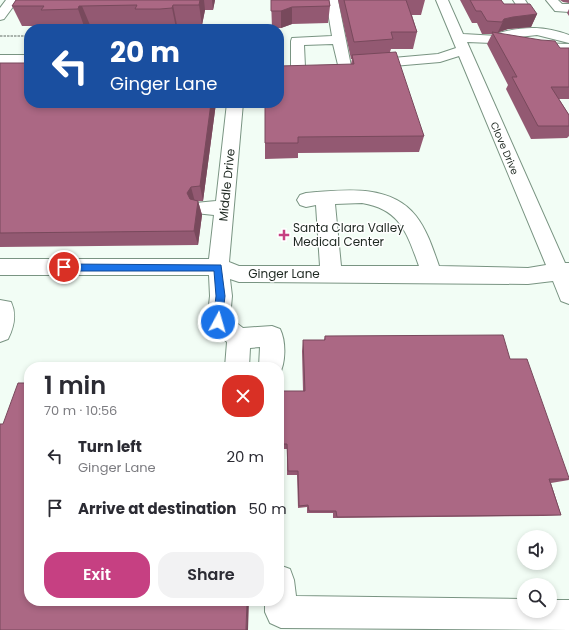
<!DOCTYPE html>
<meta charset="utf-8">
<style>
:root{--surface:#fff;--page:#f2f2f3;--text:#2b2b33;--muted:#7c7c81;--accent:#c64082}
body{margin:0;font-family:Poppins,sans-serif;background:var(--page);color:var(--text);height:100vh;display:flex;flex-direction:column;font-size:15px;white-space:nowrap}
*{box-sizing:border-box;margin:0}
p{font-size:13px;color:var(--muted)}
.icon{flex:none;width:22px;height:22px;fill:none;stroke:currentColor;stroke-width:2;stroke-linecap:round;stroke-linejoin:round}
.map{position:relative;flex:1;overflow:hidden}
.details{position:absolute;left:24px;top:362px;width:260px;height:244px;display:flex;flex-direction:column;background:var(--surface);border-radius:16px;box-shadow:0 2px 6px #0003}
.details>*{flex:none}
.banner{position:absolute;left:24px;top:24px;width:260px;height:84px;border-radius:16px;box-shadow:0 2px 6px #0003;background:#1a4fa0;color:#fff;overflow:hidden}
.buttons{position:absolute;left:517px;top:530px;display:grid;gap:8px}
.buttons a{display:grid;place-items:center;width:40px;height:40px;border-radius:50%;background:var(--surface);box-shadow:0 2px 6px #0003;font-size:20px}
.pin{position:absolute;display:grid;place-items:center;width:34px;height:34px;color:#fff;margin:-17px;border:2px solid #fff;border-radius:50%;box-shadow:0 1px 4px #0007}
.me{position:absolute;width:44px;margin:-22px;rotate:6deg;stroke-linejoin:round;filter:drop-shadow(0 0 3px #0008)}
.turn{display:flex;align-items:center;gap:14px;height:84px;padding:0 20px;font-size:18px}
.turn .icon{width:52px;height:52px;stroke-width:2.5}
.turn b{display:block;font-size:28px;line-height:34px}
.round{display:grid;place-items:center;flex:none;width:42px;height:42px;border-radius:16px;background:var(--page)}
.head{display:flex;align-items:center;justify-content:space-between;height:68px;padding:0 20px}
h1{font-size:24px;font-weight:600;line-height:30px}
.action{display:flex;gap:8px;margin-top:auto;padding:8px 20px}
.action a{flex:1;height:46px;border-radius:16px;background:var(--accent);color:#fff;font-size:16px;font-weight:600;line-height:46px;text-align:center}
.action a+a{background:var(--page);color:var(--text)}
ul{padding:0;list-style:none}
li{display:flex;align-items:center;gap:12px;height:52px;padding:0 20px}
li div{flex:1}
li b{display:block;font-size:15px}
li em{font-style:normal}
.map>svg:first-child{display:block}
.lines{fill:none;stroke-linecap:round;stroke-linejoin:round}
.minor-casing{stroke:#799482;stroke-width:2}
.path{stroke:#919b94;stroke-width:1.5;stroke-dasharray:2.5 1;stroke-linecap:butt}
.minor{fill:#fff;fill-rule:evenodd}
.wall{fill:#935972}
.shaded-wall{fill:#78495c}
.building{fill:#ab6884;stroke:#78495c}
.route{fill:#1a73e8;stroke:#114b97}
.poi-dot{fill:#c64082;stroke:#fff;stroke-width:1.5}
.labels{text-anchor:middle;stroke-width:3;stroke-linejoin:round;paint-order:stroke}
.far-street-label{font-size:10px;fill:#1f2922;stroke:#fff}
.street-label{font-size:12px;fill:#1f2922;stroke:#fff}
.poi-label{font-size:12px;fill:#1f2922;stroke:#fff;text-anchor:start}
</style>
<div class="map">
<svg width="569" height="630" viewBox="0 0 569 630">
<rect width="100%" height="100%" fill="#f2fdf5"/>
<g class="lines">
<defs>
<path id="minor" d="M 6,0 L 18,0 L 4,19 L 0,20 L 0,8 Z
M 326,0 L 338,0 L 351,66 L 349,69 L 339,69 L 333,44 L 304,45 L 305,67 L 303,70 L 293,70 L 291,67 L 291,41 L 292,38 L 332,36 Z
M 436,0 L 448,0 L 463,34 L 498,36 L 499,33 C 524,26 545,26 569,35 L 569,43 L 537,35 L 510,38 L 535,43 L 569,44 L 569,52 L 535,51 L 492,43 L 467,42 L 565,263 L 569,263 L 569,304 L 561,301 L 553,281 L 528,284 L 239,282 L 230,279 L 232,296 L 230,318 L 243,328 L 272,326 L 280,329 C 286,341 286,363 279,375 L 279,367 L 259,367 L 260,347 L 250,348 L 249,367 L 225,367 L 227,342 L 210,329 L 207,322 L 210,296 L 209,275 L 0,275 L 0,259 L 209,259 L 214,215 L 195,213 L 193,208 L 195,203 L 216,201 L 227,103 L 243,103 L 229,262 L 239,266 L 320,266 L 316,205 L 306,207 L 300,205 L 297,200 L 300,195 L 306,193 C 342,190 390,183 416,216 C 427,230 433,249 439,266 L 528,268 L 546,265 L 459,56 L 440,62 L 370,68 L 365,67 L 363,64 L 365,61 L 370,60 L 438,54 L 456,48 ZM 362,203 C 400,209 407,233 419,266 L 341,266 L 335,204 Z
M 513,0 L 525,0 L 533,12 L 531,15 L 523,15 Z
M 546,0 L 558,0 L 562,4 L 569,4 L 569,12 L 555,11 Z
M 0,55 L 29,55 L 29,63 L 0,63 Z
M 0,300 L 11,302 C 17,315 14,327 8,339 L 0,342 Z
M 279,565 L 290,569 L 294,580 L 296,596 L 524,599 L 524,611 L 550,611 L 550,600 L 569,600 L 569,630 L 281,628 L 270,623 L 265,612 L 265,601 L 279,601 Z"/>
</defs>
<!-- minor casing -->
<use href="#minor" class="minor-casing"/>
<!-- path -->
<path class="path" d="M 210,29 L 212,27 L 245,27 L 257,29
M 0,36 L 29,36"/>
<!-- minor -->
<use href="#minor" class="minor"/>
</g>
<!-- wall -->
<path class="wall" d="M 16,0 L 215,0 L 213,10 L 205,10 L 202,25 L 177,25 L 176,28 L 168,29 L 141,29 L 140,25 L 90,25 L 87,26 L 85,29 L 50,29 L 48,26 L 22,26 L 12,6 Z
M 270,0 L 329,0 L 330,6 L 328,23 L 292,24 L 281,28 L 272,28 L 271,0 Z
M 338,0 L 425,0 L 421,15 L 412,15 L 417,32 L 413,49 L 391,49 L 390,52 L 424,136 L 419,152 L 298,153 L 298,158 L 265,159 L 265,143 L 351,64 L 352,59 L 351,59 Z
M 460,0 L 501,0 L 504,4 L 537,14 L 531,27 L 508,29 L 499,32 L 498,33 L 560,48 L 569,48 L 569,99 L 559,99 L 569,115 L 569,136 L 567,138 L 531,139 L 506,89 L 508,85 L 487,44 L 492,34 L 482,34 L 477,23 L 472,23 Z
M 560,0 L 569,0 L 569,3 L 563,2 Z
M 569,9 L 569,16 L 567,13 Z
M 0,63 L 29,103 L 216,103 L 203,201 L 198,201 L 202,215 L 198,245 L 0,247 Z
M 325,336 L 510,359 L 569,480 L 551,483 L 561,515 L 543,516 L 333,518 L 333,513 L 307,513 L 307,507 L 298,508 L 297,475 L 287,475 L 287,449 L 283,449 L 282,391 L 303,391 L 302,351 L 303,340 L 324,340 Z"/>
<!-- shaded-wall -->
<path class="shaded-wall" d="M 200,0 L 204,0 L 205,10 L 202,25 L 199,5 Z
M 212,0 L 215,0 L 213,10 Z
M 173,5 L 177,25 L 176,28 L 172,8 Z
M 79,6 L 82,6 L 90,25 L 87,26 L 85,29 L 78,9 Z
M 292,7 L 292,24 L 281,28 L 281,11 Z
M 537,14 L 531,27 L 508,29 L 499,32 L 497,34 L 504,19 L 513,17 Z
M 211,103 L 216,103 L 203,201 L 200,186 Z
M 191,187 L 195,202 L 192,207 L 187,193 Z
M 198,201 L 202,215 L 198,245 L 194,231 Z
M 247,601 L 249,601 L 248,630 L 246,630 Z"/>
<!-- building -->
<path class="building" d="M 16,0 L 200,0 L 199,5 L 173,5 L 172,8 L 160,9 L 135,9 L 137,5 L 82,6 L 79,6 L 78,9 L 41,10 L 44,6 L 12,6 Z
M 271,0 L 329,0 L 330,6 L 292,7 L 281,11 L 271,11 Z
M 344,0 L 406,0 L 417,32 L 391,32 L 393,39 L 354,42 Z
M 470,0 L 501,0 L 504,4 L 530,4 L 537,14 L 513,17 L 504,19 L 502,22 L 487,21 L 481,11 L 476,11 Z
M 492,32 L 541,40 L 555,41 L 560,48 L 569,48 L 569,87 L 551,87 L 569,115 L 569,126 L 538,126 L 512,77 L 517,77 Z
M 396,52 L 424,136 L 298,137 L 298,143 L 265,143 L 265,103 L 279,103 L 279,66 L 354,64 L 352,55 Z
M 0,63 L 29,63 L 29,103 L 211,103 L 200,186 L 191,187 L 187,193 L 190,199 L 198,201 L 194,231 L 0,233 Z
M 503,335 L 510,359 L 527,359 L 569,478 L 569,479 L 549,479 L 561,515 L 337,517 L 336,511 L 309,511 L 308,505 L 299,506 L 298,471 L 288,471 L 287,444 L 283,444 L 282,391 L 305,391 L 303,340 L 325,340 L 325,336 Z
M 18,383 L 29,383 L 29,601 L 247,601 L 246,630 L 0,630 L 0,424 L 3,424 Z"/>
<!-- route -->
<path class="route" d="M 64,264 L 221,265 L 225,296 L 222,322 L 218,326 L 213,322 L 216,296 L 214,271 L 64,271 L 60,267 Z"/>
<!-- markers -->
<path class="poi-dot" d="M282 229h4v4h4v4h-4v4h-4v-4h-4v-4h4z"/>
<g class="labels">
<!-- far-street labels -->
<g class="far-street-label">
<text transform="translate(505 148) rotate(67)" y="4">Clove Drive</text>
</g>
<!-- street labels -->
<g class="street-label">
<text transform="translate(227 185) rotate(-84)" y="4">Middle Drive</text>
<text x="284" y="278">Ginger Lane</text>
</g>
<!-- poi labels -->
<g class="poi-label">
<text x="293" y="232">Santa Clara Valley<tspan x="293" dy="14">Medical Center</tspan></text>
</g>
</g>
</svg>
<div class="buttons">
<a><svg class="icon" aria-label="sound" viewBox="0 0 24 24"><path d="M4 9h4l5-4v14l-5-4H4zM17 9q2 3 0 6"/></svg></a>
<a><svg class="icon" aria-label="search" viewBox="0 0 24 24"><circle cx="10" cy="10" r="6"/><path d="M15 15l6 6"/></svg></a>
</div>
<div class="pin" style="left:64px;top:267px;background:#d93025"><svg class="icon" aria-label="arrive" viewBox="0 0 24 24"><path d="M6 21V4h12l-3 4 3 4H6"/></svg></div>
<svg class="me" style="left:218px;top:322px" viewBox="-20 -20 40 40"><circle r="17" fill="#1a73e8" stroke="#fff" stroke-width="3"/><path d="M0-11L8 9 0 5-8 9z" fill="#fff"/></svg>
<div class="banner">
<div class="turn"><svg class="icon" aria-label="left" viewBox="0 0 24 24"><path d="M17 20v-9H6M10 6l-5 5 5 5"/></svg><div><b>20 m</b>Ginger Lane</div></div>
</div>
<section class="details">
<div class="head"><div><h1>1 min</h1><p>70 m · 10:56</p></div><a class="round" style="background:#d93025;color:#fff"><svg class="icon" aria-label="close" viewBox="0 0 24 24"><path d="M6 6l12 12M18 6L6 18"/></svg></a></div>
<ul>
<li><svg class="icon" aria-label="left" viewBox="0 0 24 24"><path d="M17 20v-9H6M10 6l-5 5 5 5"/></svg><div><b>Turn left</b><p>Ginger Lane</p></div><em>20 m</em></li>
<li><svg class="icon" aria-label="arrive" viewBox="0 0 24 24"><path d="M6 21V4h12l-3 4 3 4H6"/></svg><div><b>Arrive at destination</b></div><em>50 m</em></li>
</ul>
<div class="action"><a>Exit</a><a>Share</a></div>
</section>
</div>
